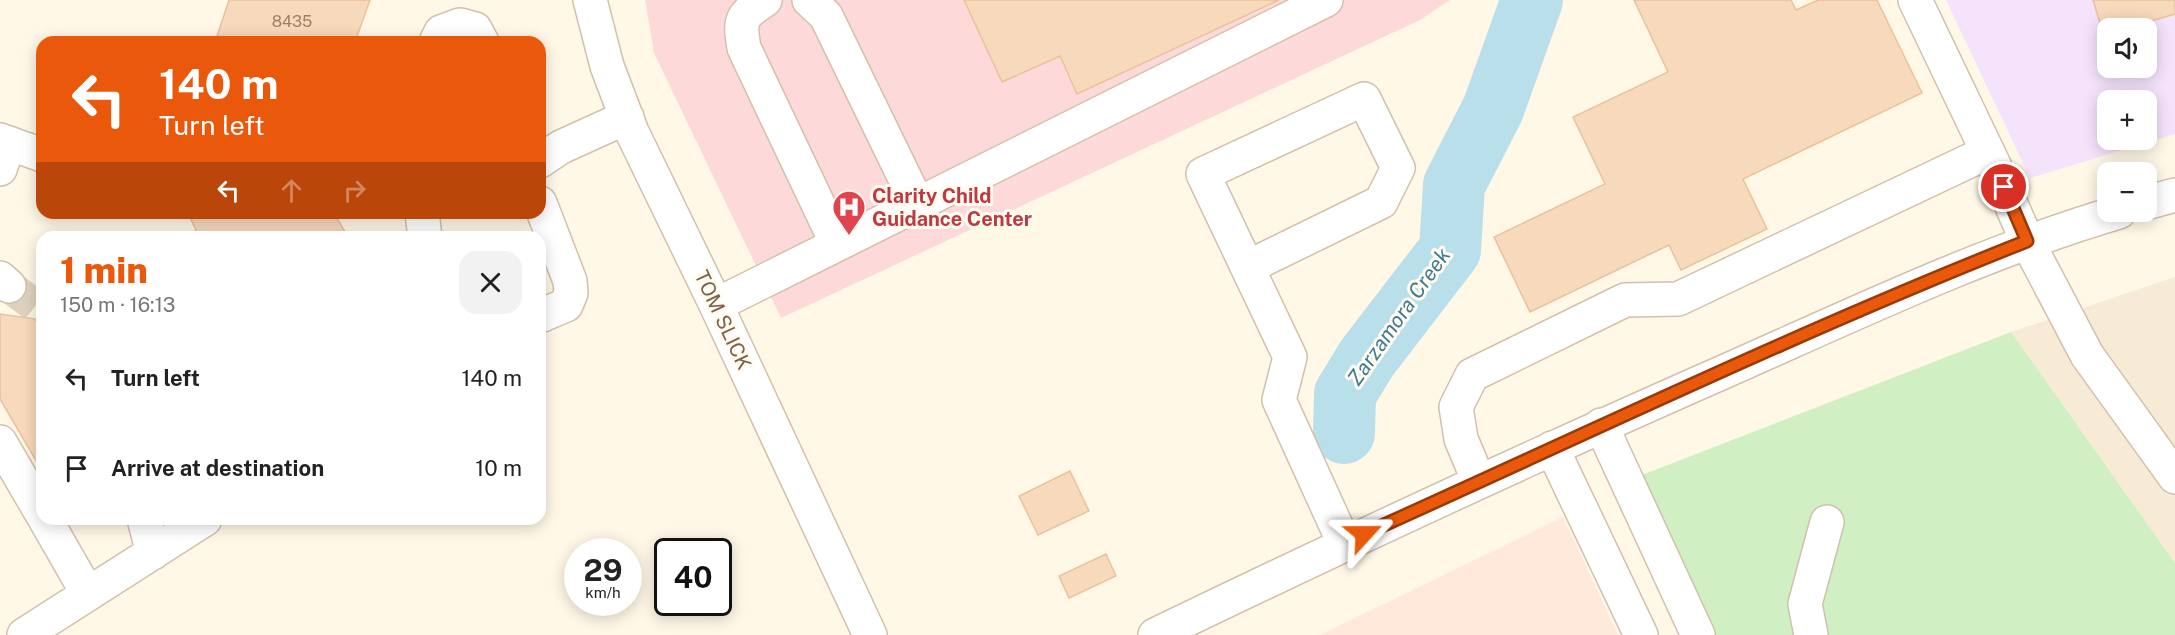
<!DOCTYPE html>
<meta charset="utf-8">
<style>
:root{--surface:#fff;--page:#f2f2f2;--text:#222;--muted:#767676;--accent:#ea580c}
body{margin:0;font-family:"Public Sans",sans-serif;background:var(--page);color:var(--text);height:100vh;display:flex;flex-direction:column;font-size:22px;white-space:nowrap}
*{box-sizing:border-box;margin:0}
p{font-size:20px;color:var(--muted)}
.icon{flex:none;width:33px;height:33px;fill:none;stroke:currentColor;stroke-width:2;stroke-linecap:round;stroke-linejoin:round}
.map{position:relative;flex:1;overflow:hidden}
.drawer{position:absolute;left:36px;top:231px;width:510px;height:294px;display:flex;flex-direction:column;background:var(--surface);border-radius:18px;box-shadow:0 3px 15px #0003}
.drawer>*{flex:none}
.hud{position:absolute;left:36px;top:36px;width:510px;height:183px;border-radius:18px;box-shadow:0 3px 15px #0003;background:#ea580c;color:#fff;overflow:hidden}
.fabs{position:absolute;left:2097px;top:18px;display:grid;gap:12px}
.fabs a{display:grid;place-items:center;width:60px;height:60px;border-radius:12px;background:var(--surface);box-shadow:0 3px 15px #0003;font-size:30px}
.speed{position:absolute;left:564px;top:538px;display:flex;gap:12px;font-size:30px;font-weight:700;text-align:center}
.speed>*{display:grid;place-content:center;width:78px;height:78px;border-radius:50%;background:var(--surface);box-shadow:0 3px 15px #0003;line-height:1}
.speed small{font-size:15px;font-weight:400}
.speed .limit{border:3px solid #111;border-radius:9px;background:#fff;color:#111}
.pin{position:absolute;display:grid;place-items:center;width:51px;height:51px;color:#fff;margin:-26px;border:3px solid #fff;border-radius:50%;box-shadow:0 2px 6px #0007}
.me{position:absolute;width:66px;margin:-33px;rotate:66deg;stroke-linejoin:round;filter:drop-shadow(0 0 4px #0008)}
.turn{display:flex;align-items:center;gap:21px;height:126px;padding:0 24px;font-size:27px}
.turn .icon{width:78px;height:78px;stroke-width:2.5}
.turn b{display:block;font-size:42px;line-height:51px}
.lanes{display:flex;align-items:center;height:57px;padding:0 24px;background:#0003;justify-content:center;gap:30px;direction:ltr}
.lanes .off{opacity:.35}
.round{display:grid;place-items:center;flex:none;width:63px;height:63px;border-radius:18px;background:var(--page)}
.summary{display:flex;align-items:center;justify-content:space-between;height:102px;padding:0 24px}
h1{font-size:36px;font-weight:800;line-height:45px;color:var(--accent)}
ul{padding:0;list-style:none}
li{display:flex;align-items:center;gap:18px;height:90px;padding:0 24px}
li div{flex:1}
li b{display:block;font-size:22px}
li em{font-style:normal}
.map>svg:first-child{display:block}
.residential{fill:#f7ebd5}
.commercial{fill:#ffe9db}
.education{fill:#f5e3fb;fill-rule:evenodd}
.medical{fill:#fed9da}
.green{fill:#d0efc3}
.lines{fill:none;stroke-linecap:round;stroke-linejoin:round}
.river{stroke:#b9dfeb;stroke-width:62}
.building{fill:#f7d9bc;stroke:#ecc19a;stroke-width:1.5}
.minor-tunnel{stroke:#ded2bf;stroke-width:33;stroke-dasharray:33 16;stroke-linecap:butt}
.minor-casing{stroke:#d3c0ab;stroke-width:36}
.minor{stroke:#fff;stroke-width:33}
.route-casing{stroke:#983908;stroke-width:15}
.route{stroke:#ea580c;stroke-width:10}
.labels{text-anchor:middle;stroke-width:6;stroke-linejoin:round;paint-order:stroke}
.number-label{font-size:16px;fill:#9b7e65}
.health-label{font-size:20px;font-weight:bold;fill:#be3a42;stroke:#fffbf0;text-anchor:start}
.street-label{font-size:20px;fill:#7c6048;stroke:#fffbf0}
.water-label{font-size:21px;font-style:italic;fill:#3e7b92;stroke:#fffbf0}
</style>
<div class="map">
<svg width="2175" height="635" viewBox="0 0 2175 635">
<rect width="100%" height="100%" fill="#fff8e7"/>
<!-- residential -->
<path class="residential" d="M 2175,277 L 2175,563 L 2011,332 Z"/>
<!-- commercial -->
<path class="commercial" d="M 1563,517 L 1618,635 L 1320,635 Z"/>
<!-- education -->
<path class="education" d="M 1946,0 L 2175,0 L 2175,134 L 2030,178 ZM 2108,28 L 2146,28 L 2146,68 L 2108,68 ZM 2108,100 L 2146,100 L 2146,140 L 2108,140 Z"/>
<!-- medical -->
<path class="medical" d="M 645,0 L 1450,0 L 1420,20 L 781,318 L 654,53 Z"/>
<!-- green -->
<path class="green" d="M 2011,332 L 2175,563 L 2175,635 L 1715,635 L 1642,475 Z"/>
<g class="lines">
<!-- river -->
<path class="river" d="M 1344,433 L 1345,394 L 1367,358 L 1450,250 L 1454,185 L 1493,109 L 1532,0"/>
</g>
<!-- building -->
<path class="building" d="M 229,0 L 370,0 L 355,42 L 215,42 Z
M 964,0 L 1279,0 L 1077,94 L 1060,56 L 1002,82 Z
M 1634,0 L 1791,0 L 1796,10 L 1818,0 L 1877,0 L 1922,93 L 1743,179 L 1767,229 L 1681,270 L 1669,245 L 1530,312 L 1494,237 L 1605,184 L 1573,117 L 1668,72 Z
M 2093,0 L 2175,0 L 2175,14 L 2128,28 L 2108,28 L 2108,35 L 2104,36 Z
M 188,213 L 334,213 L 348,237 L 199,237 Z
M 0,314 L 35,319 L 42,334 L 42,471 L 0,399 Z
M 1070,471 L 1089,511 L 1038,535 L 1019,496 Z
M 1106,554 L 1116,576 L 1069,598 L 1059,576 Z"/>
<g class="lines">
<!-- minor-tunnel -->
<path class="minor-tunnel" d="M 9,286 L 42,311"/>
<defs>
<path id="minor" d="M 590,0 L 607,66 L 632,132 L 716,305 L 870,635
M 765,0 C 741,16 739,19 744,48 L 837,244
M 809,0 L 826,16 L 917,203
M 1915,0 L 1994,165 L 2027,241 L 2087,355 L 2175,477
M 436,42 L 441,32 L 460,25 L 475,29 L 482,42
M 0,140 L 42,155
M 540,161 L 561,147 L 627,117
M 0,169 L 9,143
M 540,203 L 570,281 L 571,293 L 566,305 L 540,316
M 2146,203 L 2175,195
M 422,213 L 425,237
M 1248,267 L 1381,202 L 1398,168 L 1364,99 L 1203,174 L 1290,357 L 1279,400 L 1344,543
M 0,278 L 9,286
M 716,305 L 1326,0
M 1601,425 L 1698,635
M 0,442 L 42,514
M 1552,448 L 1641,635
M 1479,482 L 1461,439 L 1456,407 L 1472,375 L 1625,300 L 1678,299 L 1988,152
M 45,519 L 88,594
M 144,519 L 153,553
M 24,635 L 205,519
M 1155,635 C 1348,542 1541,452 1737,366 C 1863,310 1987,251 2119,212
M 1811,635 L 1805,604 L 1827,522"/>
</defs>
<!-- minor casing -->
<use href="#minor" class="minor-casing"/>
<!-- minor -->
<use href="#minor" class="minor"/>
</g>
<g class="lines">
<defs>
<path id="route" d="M 1364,534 C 1584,435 1802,330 2027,241 L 2004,187"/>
</defs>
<!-- route casing -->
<use href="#route" class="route-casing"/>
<!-- route -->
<use href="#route" class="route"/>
</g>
<!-- icons -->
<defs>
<symbol id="hospital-pin" viewBox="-11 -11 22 30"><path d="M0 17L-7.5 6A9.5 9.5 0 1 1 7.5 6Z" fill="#e0444e" stroke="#fffbf0"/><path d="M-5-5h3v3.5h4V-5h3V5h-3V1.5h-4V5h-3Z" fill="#fff"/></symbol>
</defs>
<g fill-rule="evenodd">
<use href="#hospital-pin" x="830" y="188" width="38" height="52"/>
</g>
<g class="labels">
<!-- number labels -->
<g class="number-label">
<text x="292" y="27">8435</text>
</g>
<!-- health labels -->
<g class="health-label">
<text x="872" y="203">Clarity Child<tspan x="872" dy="23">Guidance Center</tspan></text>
</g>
<!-- street labels -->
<g class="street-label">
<text transform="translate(723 320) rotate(65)" y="7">TOM SLICK</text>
</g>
<!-- water labels -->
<g class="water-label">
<text transform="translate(1399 317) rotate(-55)" y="7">Zarzamora Creek</text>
</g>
</g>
</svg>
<div class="fabs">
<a><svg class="icon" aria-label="sound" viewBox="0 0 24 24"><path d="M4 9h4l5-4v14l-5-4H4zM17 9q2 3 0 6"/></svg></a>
<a>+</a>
<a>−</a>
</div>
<div class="speed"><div>29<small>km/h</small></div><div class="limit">40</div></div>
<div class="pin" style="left:2004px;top:187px;background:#d93025"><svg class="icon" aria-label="arrive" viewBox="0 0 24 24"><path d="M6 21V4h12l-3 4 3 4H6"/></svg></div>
<svg class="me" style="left:1364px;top:534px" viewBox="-20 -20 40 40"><path d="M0-17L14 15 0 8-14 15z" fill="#ea580c" stroke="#fff" stroke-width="4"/></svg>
<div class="hud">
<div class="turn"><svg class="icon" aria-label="left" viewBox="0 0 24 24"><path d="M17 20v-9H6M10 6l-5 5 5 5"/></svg><div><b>140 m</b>Turn left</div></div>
<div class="lanes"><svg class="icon" aria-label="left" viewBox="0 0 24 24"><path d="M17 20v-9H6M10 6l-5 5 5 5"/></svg><svg class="icon off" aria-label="ahead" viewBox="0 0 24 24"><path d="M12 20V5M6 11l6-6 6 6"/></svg><svg class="icon off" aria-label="right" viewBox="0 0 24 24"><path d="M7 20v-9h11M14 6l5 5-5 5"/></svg></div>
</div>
<section class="drawer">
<div class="summary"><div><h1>1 min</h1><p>150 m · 16:13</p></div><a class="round"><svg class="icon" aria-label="close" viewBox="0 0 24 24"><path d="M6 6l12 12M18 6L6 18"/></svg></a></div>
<ul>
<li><svg class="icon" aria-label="left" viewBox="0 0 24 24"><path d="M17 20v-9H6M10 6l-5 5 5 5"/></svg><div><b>Turn left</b></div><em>140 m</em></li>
<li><svg class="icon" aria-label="arrive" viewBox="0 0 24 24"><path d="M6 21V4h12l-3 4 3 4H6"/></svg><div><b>Arrive at destination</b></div><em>10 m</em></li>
</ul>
</section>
</div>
